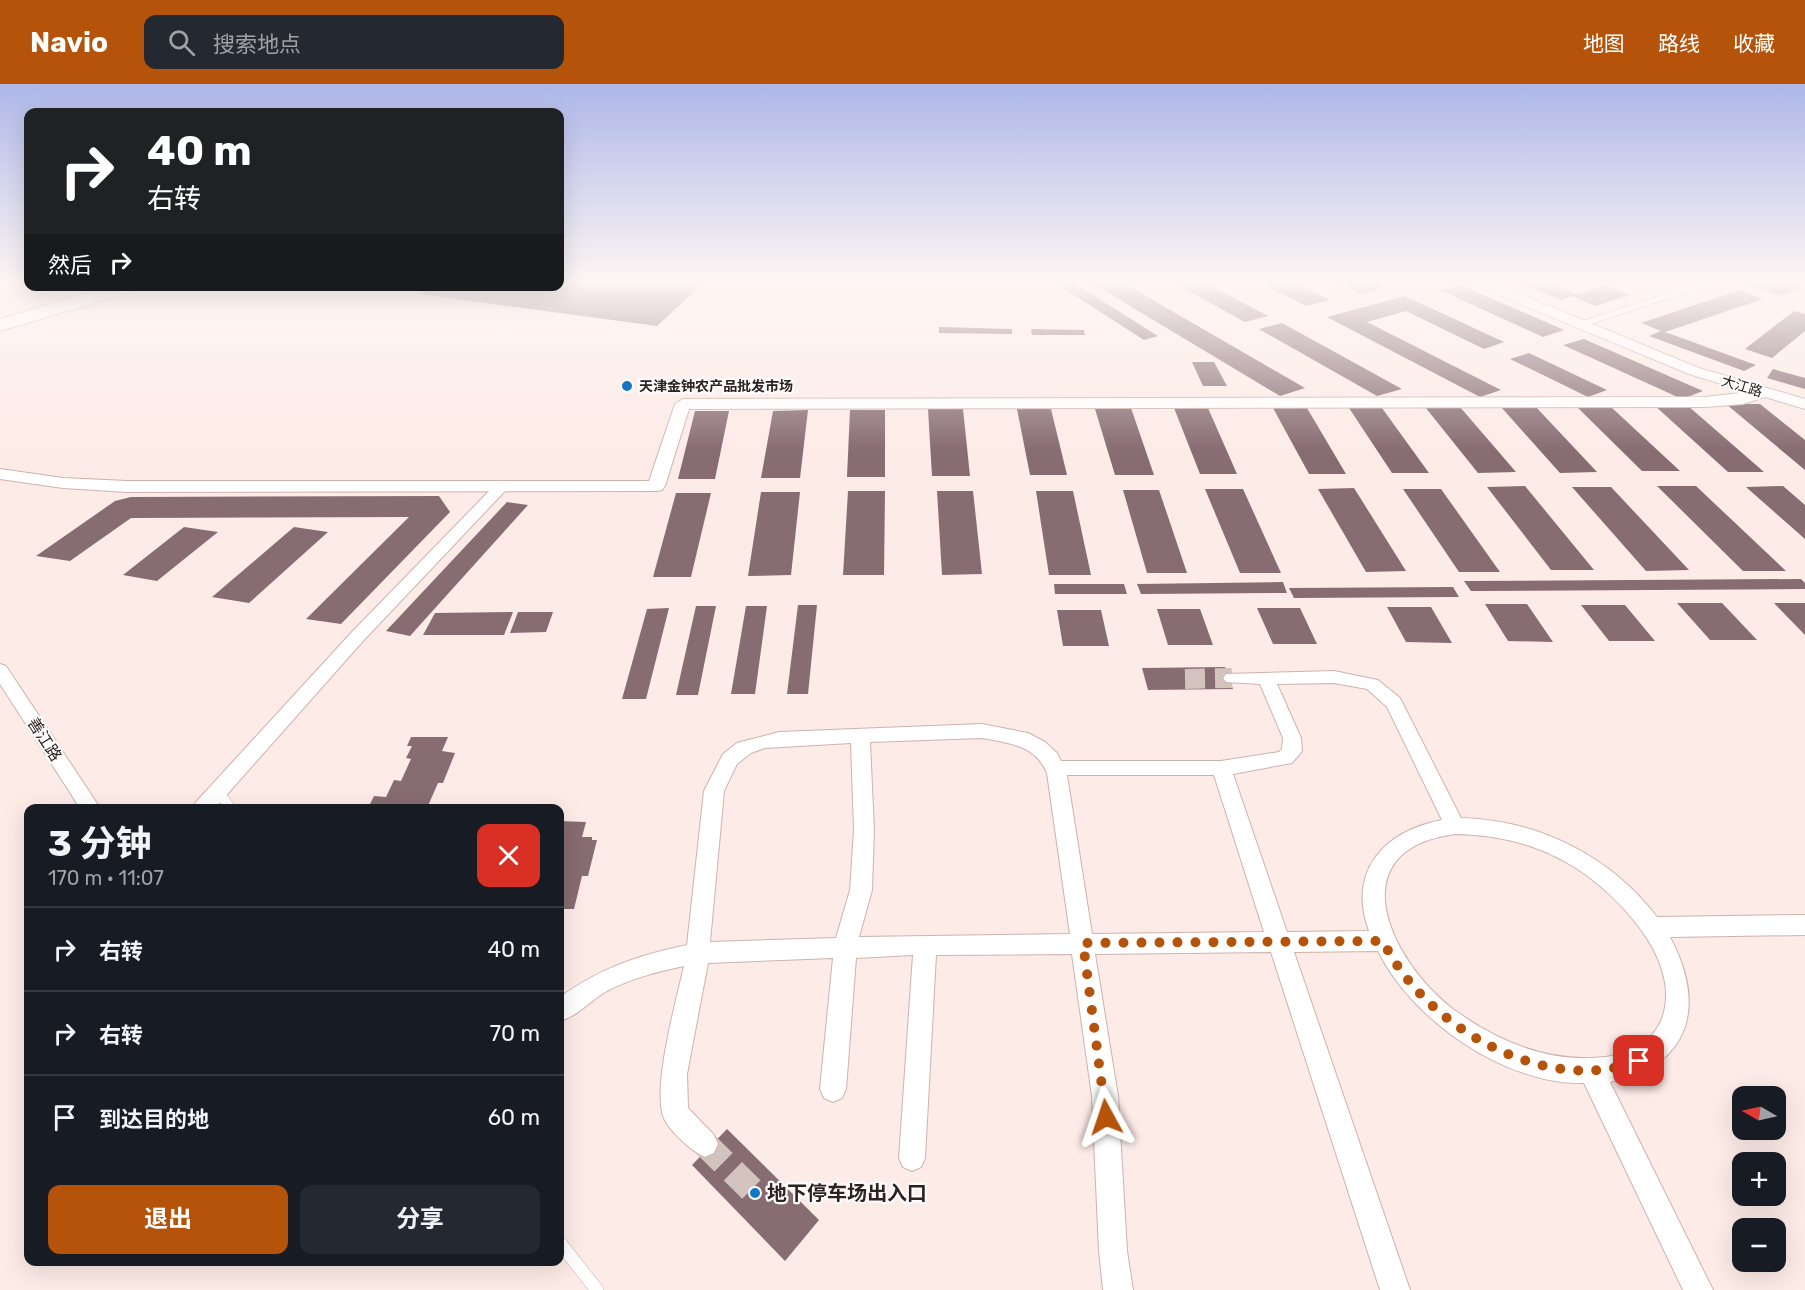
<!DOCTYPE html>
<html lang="zh">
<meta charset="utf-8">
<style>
:root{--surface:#171b24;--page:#242831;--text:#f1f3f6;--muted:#9ea1a6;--line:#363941;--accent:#b45309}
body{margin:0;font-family:Rubik,"Noto Sans SC",sans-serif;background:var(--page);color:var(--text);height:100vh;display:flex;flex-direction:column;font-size:22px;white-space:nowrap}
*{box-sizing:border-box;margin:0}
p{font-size:20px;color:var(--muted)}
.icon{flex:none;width:33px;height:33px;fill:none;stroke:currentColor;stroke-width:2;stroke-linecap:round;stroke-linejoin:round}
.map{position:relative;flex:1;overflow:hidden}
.side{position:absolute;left:24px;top:720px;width:540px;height:462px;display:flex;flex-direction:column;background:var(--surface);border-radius:12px;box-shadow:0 6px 24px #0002}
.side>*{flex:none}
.guide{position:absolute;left:24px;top:24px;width:540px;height:183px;border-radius:12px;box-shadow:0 6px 24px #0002;background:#202124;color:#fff;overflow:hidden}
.needle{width:39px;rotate:279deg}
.buttons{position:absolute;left:1732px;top:1002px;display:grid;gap:12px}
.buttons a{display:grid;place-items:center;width:54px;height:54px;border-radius:12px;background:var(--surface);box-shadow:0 6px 24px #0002;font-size:30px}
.pin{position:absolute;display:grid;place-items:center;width:51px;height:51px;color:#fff;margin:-26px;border-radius:12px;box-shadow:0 3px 9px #0006}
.me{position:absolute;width:66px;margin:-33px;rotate:355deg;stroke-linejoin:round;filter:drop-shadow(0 0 4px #0008)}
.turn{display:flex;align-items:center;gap:21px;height:126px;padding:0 24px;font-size:27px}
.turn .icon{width:78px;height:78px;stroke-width:2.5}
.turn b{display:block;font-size:42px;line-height:51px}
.then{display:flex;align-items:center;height:57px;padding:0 24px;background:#0003;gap:12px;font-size:22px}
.round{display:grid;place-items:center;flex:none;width:63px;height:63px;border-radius:12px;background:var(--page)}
.headline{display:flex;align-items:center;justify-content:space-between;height:102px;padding:0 24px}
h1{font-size:36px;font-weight:700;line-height:45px}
.primary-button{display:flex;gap:12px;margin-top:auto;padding:12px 24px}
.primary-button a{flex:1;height:69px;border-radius:12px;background:var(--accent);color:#fff;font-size:24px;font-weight:700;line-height:69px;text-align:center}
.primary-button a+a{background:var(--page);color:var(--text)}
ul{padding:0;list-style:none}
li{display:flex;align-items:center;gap:18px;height:84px;padding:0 24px;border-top:2px solid var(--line)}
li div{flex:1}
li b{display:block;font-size:22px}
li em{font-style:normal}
header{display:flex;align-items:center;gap:36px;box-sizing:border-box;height:84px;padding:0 30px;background:var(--accent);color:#fff}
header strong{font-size:28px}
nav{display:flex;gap:33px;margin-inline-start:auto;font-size:21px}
.search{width:420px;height:54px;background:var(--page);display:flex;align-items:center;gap:15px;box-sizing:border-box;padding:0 21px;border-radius:12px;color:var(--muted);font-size:22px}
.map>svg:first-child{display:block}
.building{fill:#876c72}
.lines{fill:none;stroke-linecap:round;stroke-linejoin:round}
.minor-tunnel-far1{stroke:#d3c3bf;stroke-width:20;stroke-dasharray:20 10;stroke-linecap:butt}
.minor-tunnel{stroke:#d3c3bf;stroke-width:26;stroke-dasharray:26 13;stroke-linecap:butt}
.service-far1-casing{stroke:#cfb2ac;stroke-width:11}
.service-casing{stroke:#cfb2ac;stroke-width:14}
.minor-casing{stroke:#cfb2ac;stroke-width:2}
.tertiary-casing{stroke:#cfb2ac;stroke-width:2}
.trunk-casing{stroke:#cfb2ac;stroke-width:2}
.service-far1{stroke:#fff;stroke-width:10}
.service{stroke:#fff;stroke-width:13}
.minor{fill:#fff;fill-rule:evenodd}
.tertiary{fill:#fff;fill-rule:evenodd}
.trunk{fill:#fff;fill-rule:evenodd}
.route{stroke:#b45309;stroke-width:10;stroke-dasharray:0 18}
.poi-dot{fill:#1577c3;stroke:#fdfdfd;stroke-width:2}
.labels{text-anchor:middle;stroke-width:4.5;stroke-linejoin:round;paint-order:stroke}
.far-poi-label{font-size:14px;font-weight:bold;fill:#2d221f;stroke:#fdfdfd;text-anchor:start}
.far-street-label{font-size:14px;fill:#2d221f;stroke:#fdfdfd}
.street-label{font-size:16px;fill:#2d221f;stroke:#fdfdfd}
.near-poi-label{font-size:20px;font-weight:bold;fill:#2d221f;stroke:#fdfdfd;text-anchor:start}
</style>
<header>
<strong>Navio</strong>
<div class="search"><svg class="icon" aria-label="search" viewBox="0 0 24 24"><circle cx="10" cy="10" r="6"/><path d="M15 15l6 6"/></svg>搜索地点</div>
<nav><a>地图</a><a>路线</a><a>收藏</a></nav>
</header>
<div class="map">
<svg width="1805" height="1206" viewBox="0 0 1805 1206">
<rect width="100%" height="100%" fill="#fdebe7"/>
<!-- building -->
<path class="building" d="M 560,198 L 704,198 L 657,242 L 420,210 L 431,202 L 560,202 Z
M 1072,198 L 1158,252 L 1144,256 L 1057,200 Z
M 1090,198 L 1122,198 L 1305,304 L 1280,312 Z
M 1172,198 L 1204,198 L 1268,232 L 1245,238 Z
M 1258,198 L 1293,198 L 1330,216 L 1306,222 Z
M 1338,198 L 1374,198 L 1386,203 L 1362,210 Z
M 1518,198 L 1545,198 L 1576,210 L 1606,202 L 1630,211 L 1595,222 L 1573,212 L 1561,216 Z
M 1753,198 L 1781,198 L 1801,204 L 1780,212 L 1746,200 Z
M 1461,201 L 1564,246 L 1543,253 L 1440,206 Z
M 1740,206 L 1763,215 L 1665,248 L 1756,281 L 1744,287 L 1649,252 L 1661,247 L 1641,239 Z
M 1405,212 L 1504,258 L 1484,265 L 1406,227 L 1367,238 L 1501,306 L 1480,313 L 1327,233 Z
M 1794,227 L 1805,230 L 1805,247 L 1772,274 L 1745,265 Z
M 1282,239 L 1402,305 L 1377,312 L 1259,245 Z
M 939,243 L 1012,245 L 1012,250 L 939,249 Z
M 1031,245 L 1084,246 L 1085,251 L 1032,251 Z
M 1584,255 L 1703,307 L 1682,315 L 1563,261 Z
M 1529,269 L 1607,306 L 1588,313 L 1510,275 Z
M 1192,278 L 1214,278 L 1227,302 L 1203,302 Z
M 1773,285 L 1805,294 L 1805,305 L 1767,294 Z
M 1726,320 L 1760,320 L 1805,356 L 1805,386 Z
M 1654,321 L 1687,321 L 1764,388 L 1728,388 Z
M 1535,322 L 1597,388 L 1560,389 L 1501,323 Z
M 1576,322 L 1610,322 L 1680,387 L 1642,387 Z
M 1425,323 L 1460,323 L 1516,388 L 1478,389 Z
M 1131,324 L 1154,391 L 1115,391 L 1095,325 Z
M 1174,324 L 1208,324 L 1237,390 L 1200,390 Z
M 1273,324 L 1307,324 L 1346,390 L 1309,390 Z
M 1349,324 L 1382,324 L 1429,389 L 1392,389 Z
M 928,325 L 963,325 L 970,392 L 932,392 Z
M 1017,325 L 1051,325 L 1067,391 L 1030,391 Z
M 808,326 L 800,394 L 761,394 L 773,327 Z
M 850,326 L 885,326 L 885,393 L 847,393 Z
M 695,327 L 729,327 L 715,395 L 678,395 Z
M 1525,402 L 1594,486 L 1551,486 L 1487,403 Z
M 1657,402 L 1696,402 L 1786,487 L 1743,487 Z
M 1783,402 L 1805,421 L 1805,455 L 1746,403 Z
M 1572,403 L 1611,403 L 1689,486 L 1646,487 Z
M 1354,404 L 1406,487 L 1366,488 L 1318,405 Z
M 1205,405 L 1243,405 L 1281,489 L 1240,489 Z
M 1403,405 L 1441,405 L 1500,488 L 1459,488 Z
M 1123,406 L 1159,406 L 1187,489 L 1147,489 Z
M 848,407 L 885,407 L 884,491 L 843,491 Z
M 937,407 L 973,407 L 982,490 L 942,491 Z
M 1036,407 L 1073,407 L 1091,491 L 1049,491 Z
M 761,408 L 800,408 L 791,491 L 748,492 Z
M 676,409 L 711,409 L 691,493 L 653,493 Z
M 439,412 L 450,428 L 341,540 L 306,535 L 409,433 L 131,434 L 70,477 L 36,472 L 115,417 L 131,413 Z
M 507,418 L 528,421 L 410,552 L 386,547 Z
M 184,443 L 218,448 L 157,497 L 123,491 Z
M 294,443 L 328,448 L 249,519 L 212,513 Z
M 1801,495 L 1805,499 L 1805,505 L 1471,507 L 1464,497 Z
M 1283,498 L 1287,509 L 1141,510 L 1137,500 Z
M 1054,500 L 1124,500 L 1127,510 L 1055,510 Z
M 1453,503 L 1459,513 L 1294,514 L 1289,504 Z
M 1677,519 L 1722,519 L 1757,556 L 1710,556 Z
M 1774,519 L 1805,519 L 1805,551 Z
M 1485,520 L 1527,520 L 1553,558 L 1508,557 Z
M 798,521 L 817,521 L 808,610 L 787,610 Z
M 1581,521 L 1625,521 L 1655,557 L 1609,557 Z
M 696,522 L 716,522 L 698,611 L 676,611 Z
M 746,522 L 767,522 L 755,610 L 731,610 Z
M 1387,523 L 1431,523 L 1452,559 L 1406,558 Z
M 669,524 L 646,615 L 622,615 L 647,525 Z
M 1257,524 L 1300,524 L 1317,560 L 1273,560 Z
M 1157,525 L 1200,525 L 1213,561 L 1168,561 Z
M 1057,526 L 1101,526 L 1109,562 L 1063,562 Z
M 513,528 L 504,551 L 423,551 L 435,529 Z
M 518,528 L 553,528 L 546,548 L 510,549 Z
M 1225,583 L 1233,605 L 1148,606 L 1142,584 Z
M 411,653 L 448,653 L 442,667 L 455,669 L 443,699 L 438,699 L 427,724 L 368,724 L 374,712 L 386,713 L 394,696 L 401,697 L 411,675 L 406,674 L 412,662 L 407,662 Z
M 560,737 L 586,738 L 582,753 L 592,753 L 592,756 L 597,756 L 588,792 L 582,792 L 574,825 L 560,825 Z
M 727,1045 L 819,1136 L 785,1177 L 692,1081 Z"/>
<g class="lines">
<!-- minor-tunnel-far1 -->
<path class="minor-tunnel-far1" d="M 1185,595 L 1232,594"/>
<!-- minor-tunnel -->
<path class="minor-tunnel" d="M 705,1060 L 760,1114"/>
<defs>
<path id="service-far1" d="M 218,707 L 230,724"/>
<path id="service" d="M 560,1159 L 597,1206"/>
<path id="minor" d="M 1703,198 L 1718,198 L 1584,242 L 1580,243 L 1574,240 Z
M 500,400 L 507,404 L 505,407 L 363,557 L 215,724 L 193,724 L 196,718 L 351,549 L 495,401 Z
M 0,580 L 6,582 L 100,724 L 80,724 L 0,600 Z
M 1334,587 L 1378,596 L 1400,614 L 1461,734 C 1539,736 1610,772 1657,833 L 1805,831 L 1805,851 L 1670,853 C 1706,921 1692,981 1610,998 L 1713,1206 L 1683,1206 L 1584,999 C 1505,1001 1412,936 1378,867 L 1294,868 L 1410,1206 L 1380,1206 L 1271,868 L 1095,870 L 1118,1012 L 1127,1167 L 1133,1206 L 1103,1206 L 1099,1167 L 1092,1012 L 1072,870 L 936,871 L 925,1074 L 921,1083 L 912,1087 L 903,1083 L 899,1074 L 913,871 L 856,874 L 846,1005 L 842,1014 L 833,1018 L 824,1014 L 820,1005 L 833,874 L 708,879 L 687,990 L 688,1024 L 714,1051 L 718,1060 L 714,1069 L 705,1073 C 692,1068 667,1045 663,1032 C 653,1000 676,918 684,882 C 657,888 632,894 607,907 C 591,916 578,932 560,937 L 560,913 C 603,883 636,872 687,861 L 704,707 L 723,670 L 737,659 L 779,648 L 982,640 L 1028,649 L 1045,658 L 1057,669 L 1061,677 L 1221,677 L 1279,668 L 1282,665 L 1283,654 L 1260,600 L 1226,598 L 1223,594 L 1226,590 ZM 1334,599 L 1367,605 L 1387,623 L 1442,736 C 1384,747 1347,787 1369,847 L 1287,848 L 1233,690 L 1292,679 L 1302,667 L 1301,654 L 1277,600 ZM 982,654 C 1009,659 1035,661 1047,689 L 1070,850 L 859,853 L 872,806 L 874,746 L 870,658 ZM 851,659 L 854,746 L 850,806 L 836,854 L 710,858 L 724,707 L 737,680 L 751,669 L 765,664 ZM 1067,691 L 1214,691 L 1264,848 L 1092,850 ZM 1455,750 C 1499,751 1538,760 1576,784 C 1603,802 1628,826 1646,853 C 1685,912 1667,972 1592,974 C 1541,976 1494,955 1453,925 C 1390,877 1337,766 1455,750 Z"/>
<path id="tertiary" d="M 1474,198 L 1491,198 L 1699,284 L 1805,315 L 1805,325 L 1765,313 L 1743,320 L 1706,323 L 689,325 L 665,402 L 662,406 L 656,407 L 127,408 L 63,404 L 0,395 L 0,385 L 63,394 L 127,397 L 649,397 L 675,320 L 683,315 L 1706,313 L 1748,308 L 1689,290 L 1475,201 Z"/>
<path id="trunk" d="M 111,202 L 140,202 L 138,206 L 0,247 L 0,235 Z"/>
</defs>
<!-- service-far1 casing -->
<use href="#service-far1" class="service-far1-casing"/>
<!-- service casing -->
<use href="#service" class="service-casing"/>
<!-- minor casing -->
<use href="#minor" class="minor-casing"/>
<!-- tertiary casing -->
<use href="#tertiary" class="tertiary-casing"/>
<!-- trunk casing -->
<use href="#trunk" class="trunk-casing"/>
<!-- service-far1 -->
<use href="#service-far1" class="service-far1"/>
<!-- service -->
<use href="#service" class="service"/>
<!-- minor -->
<use href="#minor" class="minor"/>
<!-- tertiary -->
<use href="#tertiary" class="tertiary"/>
<!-- trunk -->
<use href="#trunk" class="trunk"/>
</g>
<!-- sky -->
<linearGradient id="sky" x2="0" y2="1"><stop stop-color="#aeb7e9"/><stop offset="0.54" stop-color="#fef6f4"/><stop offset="1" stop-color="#fef6f4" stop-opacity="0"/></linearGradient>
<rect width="1805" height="367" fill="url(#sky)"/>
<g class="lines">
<!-- route -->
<path class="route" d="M 1106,1033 L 1083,859 L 1383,857 C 1424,942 1545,1013 1639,977"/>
</g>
<!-- markers -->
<g class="poi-dot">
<circle cx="627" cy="302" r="6"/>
<circle cx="755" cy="1109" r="6"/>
</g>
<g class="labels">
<!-- far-poi labels -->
<g class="far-poi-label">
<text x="639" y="307">天津金钟农产品批发市场</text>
</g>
<!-- far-street labels -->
<g class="far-street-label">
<text transform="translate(1742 302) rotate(17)" y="5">大江路</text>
</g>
<!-- street labels -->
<g class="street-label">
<text transform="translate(45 655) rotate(57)" y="6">善江路</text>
</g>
<!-- near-poi labels -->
<g class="near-poi-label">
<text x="767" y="1116">地下停车场出入口</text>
</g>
</g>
</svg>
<div class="buttons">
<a><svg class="needle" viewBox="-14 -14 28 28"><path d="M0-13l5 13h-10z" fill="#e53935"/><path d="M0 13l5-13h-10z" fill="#9ea1a6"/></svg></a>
<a>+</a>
<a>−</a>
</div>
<div class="pin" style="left:1639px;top:977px;background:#d93025"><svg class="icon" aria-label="arrive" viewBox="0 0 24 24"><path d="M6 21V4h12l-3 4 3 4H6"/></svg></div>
<svg class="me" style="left:1106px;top:1033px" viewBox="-20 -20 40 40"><path d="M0-17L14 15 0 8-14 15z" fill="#b45309" stroke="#fff" stroke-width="4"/></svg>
<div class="guide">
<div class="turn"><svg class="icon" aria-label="right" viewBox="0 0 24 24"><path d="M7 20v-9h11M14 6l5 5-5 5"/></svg><div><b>40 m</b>右转</div></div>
<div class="then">然后<svg class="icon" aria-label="right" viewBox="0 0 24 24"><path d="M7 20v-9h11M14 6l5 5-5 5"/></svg></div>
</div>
<section class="side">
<div class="headline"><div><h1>3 分钟</h1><p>170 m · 11:07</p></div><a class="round" style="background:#d93025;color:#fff"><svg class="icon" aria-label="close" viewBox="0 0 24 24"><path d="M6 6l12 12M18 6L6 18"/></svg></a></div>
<ul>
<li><svg class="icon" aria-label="right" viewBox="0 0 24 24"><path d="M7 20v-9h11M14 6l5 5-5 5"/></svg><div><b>右转</b></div><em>40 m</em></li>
<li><svg class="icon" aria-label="right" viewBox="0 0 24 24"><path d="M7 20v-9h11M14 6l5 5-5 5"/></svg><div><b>右转</b></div><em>70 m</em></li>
<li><svg class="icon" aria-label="arrive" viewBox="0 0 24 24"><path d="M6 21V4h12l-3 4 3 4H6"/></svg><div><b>到达目的地</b></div><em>60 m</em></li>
</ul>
<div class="primary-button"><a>退出</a><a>分享</a></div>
</section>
</div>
